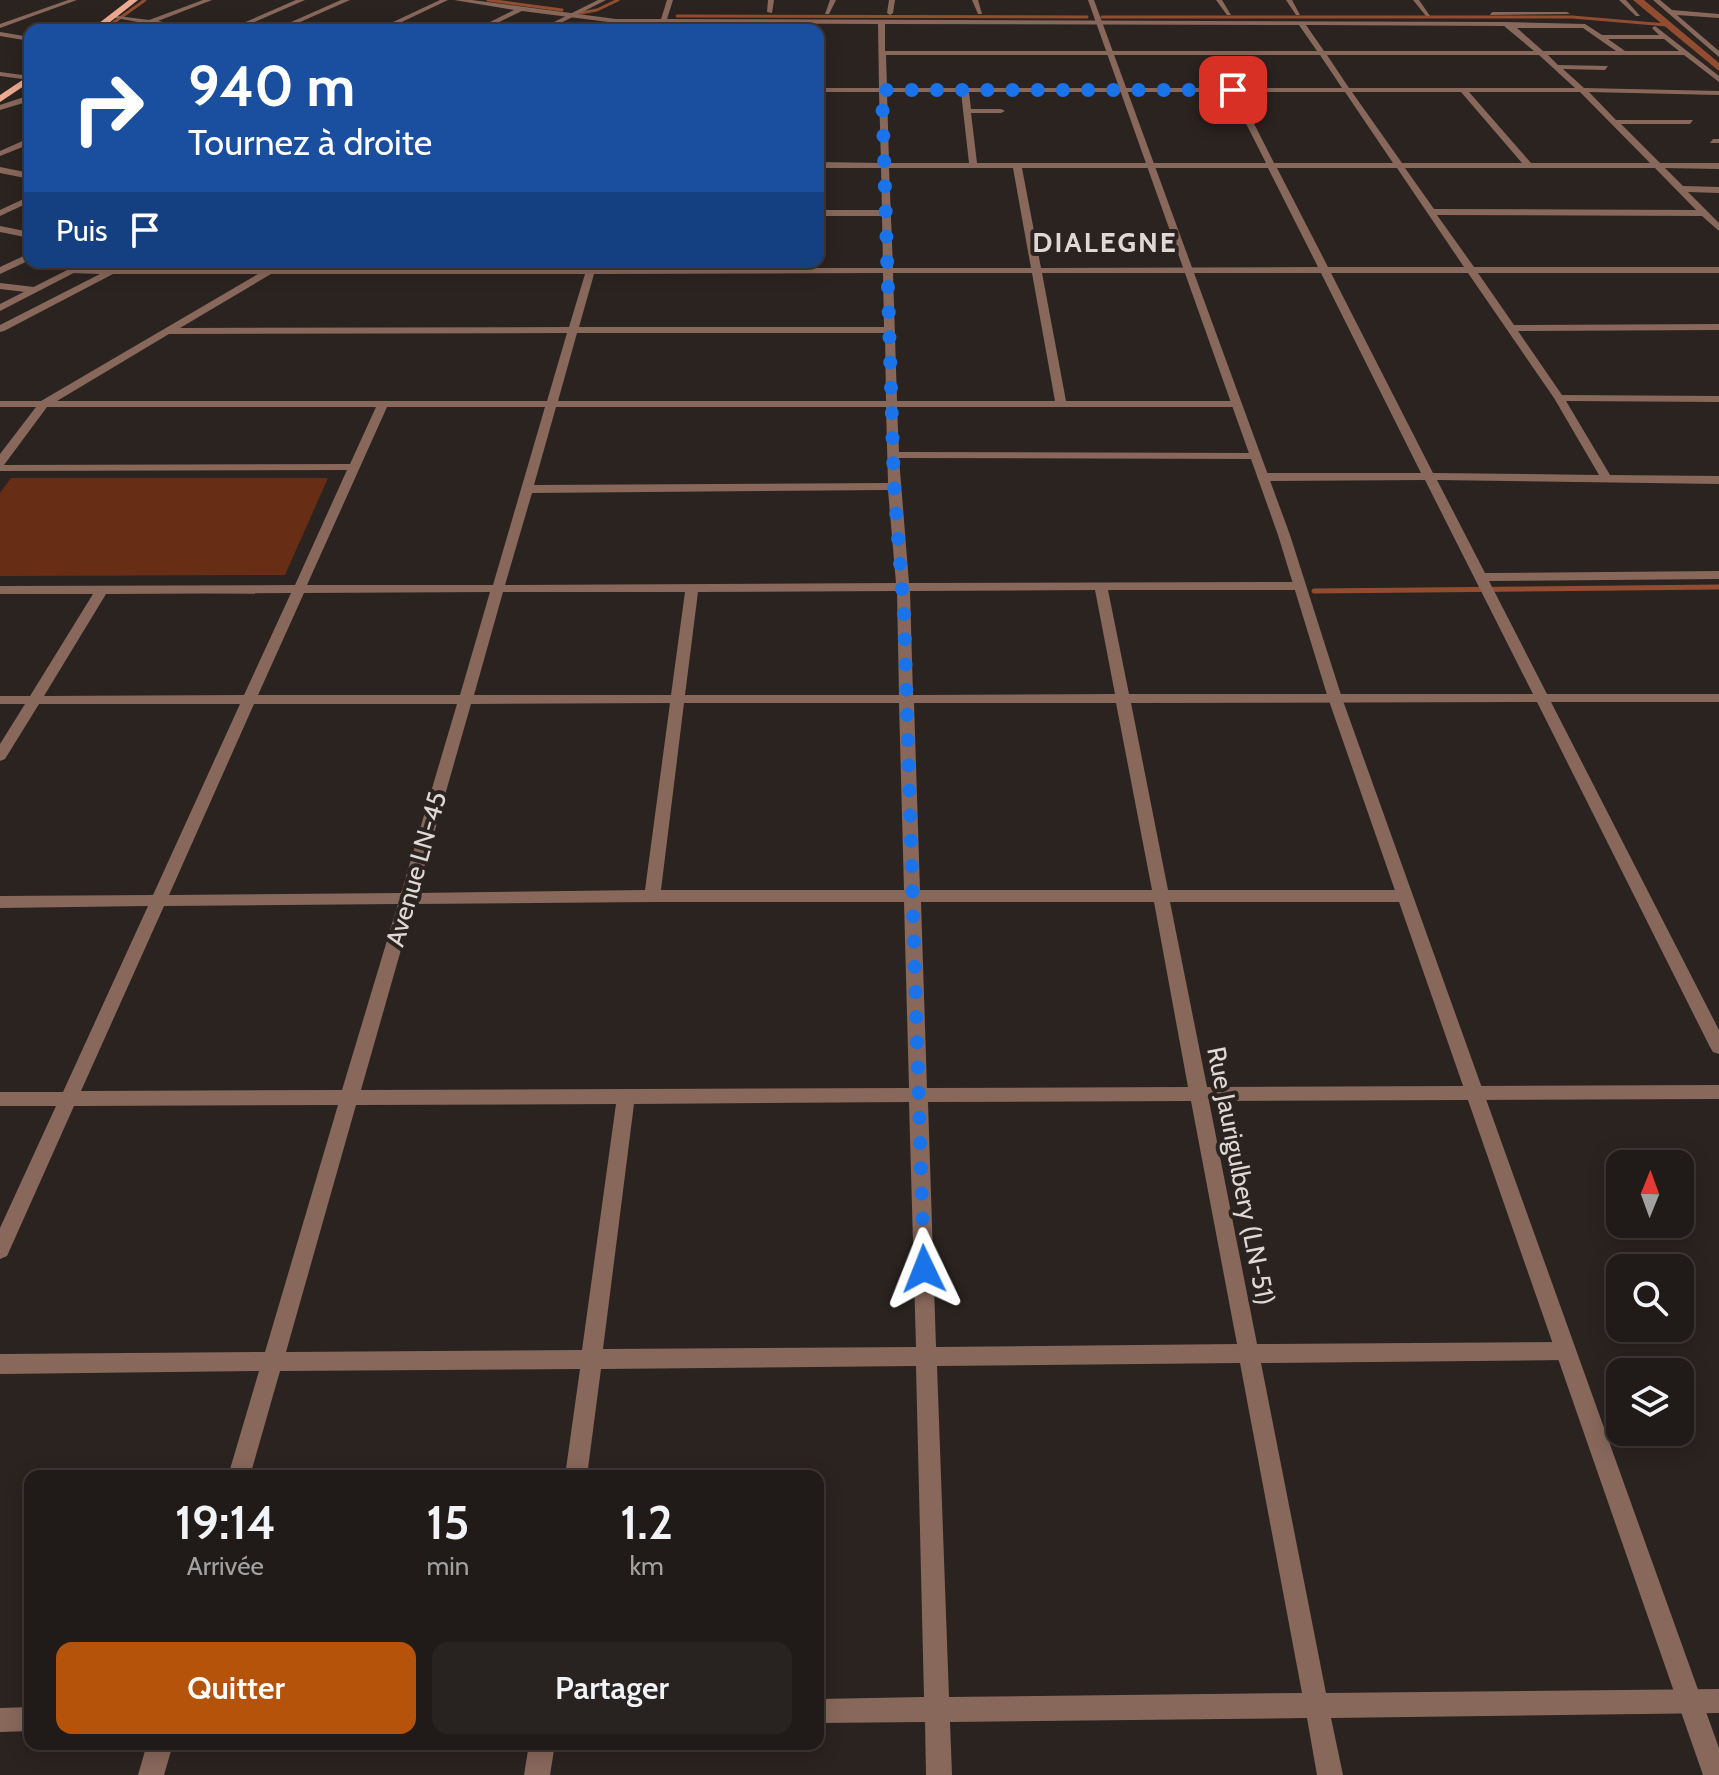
<!DOCTYPE html>
<html lang="fr">
<meta charset="utf-8">
<style>
:root{--surface:#201a18;--page:#282321;--text:#f1f3f6;--muted:#a2a1a2;--line:#3d3837;--accent:#b45309}
body{margin:0;font-family:Cabin,sans-serif;background:var(--page);color:var(--text);height:100vh;display:flex;flex-direction:column;font-size:30px;white-space:nowrap}
*{box-sizing:border-box;margin:0}
p{font-size:26px;color:var(--muted)}
.icon{flex:none;width:44px;height:44px;fill:none;stroke:currentColor;stroke-width:2;stroke-linecap:round;stroke-linejoin:round}
.map{position:relative;flex:1;overflow:hidden}
.details{position:absolute;left:24px;top:1470px;width:800px;height:280px;display:flex;flex-direction:column;background:var(--surface);border-radius:16px;box-shadow:0 4px 20px #0003,0 0 0 2px var(--line)}
.details>*{flex:none}
.hud{position:absolute;left:24px;top:24px;width:800px;height:244px;border-radius:16px;box-shadow:0 4px 20px #0003,0 0 0 2px var(--line);background:#1a4fa0;color:#fff;overflow:hidden}
.needle{width:52px;rotate:1deg}
.tools{position:absolute;left:1606px;top:1150px;display:grid;gap:16px}
.tools a{display:grid;place-items:center;width:88px;height:88px;border-radius:16px;background:var(--surface);box-shadow:0 4px 20px #0003,0 0 0 2px var(--line);font-size:40px}
.pin{position:absolute;display:grid;place-items:center;width:68px;height:68px;color:#fff;margin:-34px;border-radius:16px;box-shadow:0 4px 12px #0006}
.me{position:absolute;width:88px;margin:-44px;rotate:358deg;stroke-linejoin:round;filter:drop-shadow(0 0 6px #0008)}
.turn{display:flex;align-items:center;gap:28px;height:168px;padding:0 32px;font-size:36px}
.turn .icon{width:104px;height:104px;stroke-width:2.5}
.turn b{display:block;font-size:56px;line-height:68px}
.then{display:flex;align-items:center;height:76px;padding:0 32px;background:#0003;gap:16px;font-size:30px}
.eta{display:flex;justify-content:space-evenly;align-items:center;height:136px;text-align:center}
.eta b{font-size:48px;font-weight:600;line-height:56px}
.action{display:flex;gap:16px;margin-top:auto;padding:16px 32px}
.action a{flex:1;height:92px;border-radius:16px;background:var(--accent);color:#fff;font-size:32px;font-weight:600;line-height:92px;text-align:center}
.action a+a{background:var(--page);color:var(--text)}
.map>svg:first-child{display:block}
.green{fill:#682e15}
.lines{fill:none;stroke-linecap:round;stroke-linejoin:round}
.stream-far1{stroke:#924d30;stroke-width:3}
.stream{stroke:#924d30;stroke-width:5}
.canal{fill:#924d30;fill-rule:evenodd}
.minor{fill:#88685b;fill-rule:evenodd}
.tertiary{fill:#88685b;fill-rule:evenodd}
.primary{fill:#edaa90;fill-rule:evenodd}
.route{stroke:#1a73e8;stroke-width:14;stroke-dasharray:0 25.2}
.labels{text-anchor:middle;stroke-width:8;stroke-linejoin:round;paint-order:stroke}
.street-label{font-size:26px;fill:#ded9d7;stroke:#2b2320}
.far-district-label{font-size:28px;font-weight:bold;letter-spacing:2px;fill:#ded9d7;stroke:#2b2320}
</style>
<div class="map">
<svg width="1719" height="1775" viewBox="0 0 1719 1775">
<rect width="100%" height="100%" fill="#2b2320"/>
<!-- green -->
<path class="green" d="M 11,478 L 328,478 L 285,575 L 0,576 L 0,493 Z"/>
<g class="lines">
<!-- stream-far1 -->
<path class="stream-far1" d="M 488,0 L 562,10
M 581,13 L 597,10 L 618,0
M 677,16 L 1087,17
M 1102,17 L 1572,17 L 1667,25
M 120,30 L 113,23 L 145,0"/>
<!-- stream -->
<path class="stream" d="M 1314,591 L 1719,587"/>
<!-- canal -->
<path class="canal" d="M 1633,0 L 1644,0 L 1719,63 L 1719,71 Z"/>
<!-- minor -->
<path class="minor" d="M 203,0 L 212,0 L 158,21 L 204,30 L 150,24 L 104,30 L 138,22 L 110,17 L 110,15 L 149,20 Z
M 296,0 L 305,0 L 236,30 L 227,30 Z
M 341,0 L 350,0 L 282,30 L 273,30 Z
M 440,0 L 448,0 L 385,30 L 376,30 Z
M 454,0 L 472,0 L 616,19 L 661,19 L 667,0 L 673,0 L 667,19 L 1504,22 L 1585,24 L 1602,35 L 1659,35 L 1652,28 L 1655,26 L 1719,76 L 1719,82 L 1684,55 L 1548,55 L 1558,65 L 1608,66 L 1605,70 L 1563,69 L 1584,88 L 1719,91 L 1719,95 L 1589,92 L 1616,120 L 1693,120 L 1690,124 L 1621,124 L 1660,163 L 1719,163 L 1719,169 L 1665,168 L 1683,186 L 1719,187 L 1719,193 L 1688,192 L 1719,223 L 1719,231 L 1702,216 L 1437,215 L 1474,267 L 1719,267 L 1719,273 L 1478,273 L 1514,325 L 1719,324 L 1719,330 L 1518,331 L 1562,395 L 1719,396 L 1719,402 L 1566,401 L 1610,475 L 1719,476 L 1719,484 L 1437,480 L 1485,573 L 1719,571 L 1719,579 L 1489,581 L 1547,694 L 1719,694 L 1719,702 L 1551,702 L 1719,1030 L 1719,1054 L 1713,1052 L 1710,1047 L 1537,702 L 1131,703 L 1168,890 L 1405,890 L 1413,896 L 1405,902 L 1170,902 L 1207,1087 L 1719,1085 L 1719,1099 L 1209,1101 L 1257,1344 L 1566,1342 L 1573,1344 L 1576,1351 L 1573,1358 L 1566,1360 L 1261,1363 L 1326,1693 L 1719,1689 L 1719,1713 L 1331,1718 L 1343,1775 L 1317,1775 L 1307,1718 L 950,1722 L 952,1775 L 926,1775 L 925,1722 L 818,1723 L 818,1699 L 924,1697 L 916,1366 L 601,1369 L 587,1476 L 565,1476 L 580,1369 L 280,1371 L 250,1476 L 228,1476 L 259,1371 L 0,1374 L 0,1354 L 265,1352 L 338,1105 L 74,1106 L 7,1256 L 0,1259 L 0,1228 L 56,1106 L 0,1106 L 0,1092 L 63,1092 L 148,906 L 0,908 L 0,896 L 153,895 L 240,704 L 39,704 L 5,759 L 0,761 L 0,744 L 25,704 L 0,704 L 0,696 L 30,696 L 93,594 L 0,594 L 0,586 L 295,585 L 347,470 L 0,471 L 0,454 L 36,407 L 0,407 L 0,401 L 41,401 L 258,274 L 113,274 L 4,331 L 0,332 L 0,325 L 100,274 L 70,273 L 68,271 L 73,268 L 587,268 L 588,262 L 598,262 L 596,268 L 883,268 L 882,216 L 818,216 L 818,210 L 882,210 L 881,168 L 818,168 L 818,162 L 881,163 L 879,92 L 818,92 L 818,88 L 879,88 L 878,24 L 666,23 L 664,30 L 658,30 L 659,23 L 616,23 L 522,11 L 483,30 L 474,30 L 514,10 ZM 885,24 L 1299,25 L 1317,51 L 885,51 ZM 1306,25 L 1504,26 L 1534,51 L 1324,51 ZM 1517,28 L 1583,28 L 1616,51 L 1543,51 ZM 1608,39 L 1664,39 L 1679,51 L 1625,51 ZM 886,55 L 1320,55 L 1342,88 L 887,88 ZM 1327,55 L 1539,55 L 1575,88 L 1349,88 ZM 887,92 L 961,92 L 969,163 L 889,163 ZM 969,92 L 1230,92 L 1266,163 L 977,163 L 971,113 L 1001,113 L 1005,111 L 1001,109 L 971,109 ZM 1238,92 L 1345,92 L 1393,163 L 1274,163 ZM 1352,92 L 1461,92 L 1522,163 L 1402,163 ZM 1469,92 L 1580,92 L 1650,163 L 1531,163 ZM 889,168 L 1013,168 L 1031,268 L 893,268 ZM 1022,168 L 1268,168 L 1318,267 L 1041,268 ZM 1277,168 L 1397,168 L 1464,267 L 1328,267 ZM 1405,168 L 1655,168 L 1696,210 L 1434,209 ZM 883,273 L 884,327 L 579,327 L 594,274 ZM 893,273 L 1032,273 L 1055,401 L 897,401 ZM 1042,273 L 1321,273 L 1421,473 L 1263,473 L 1257,477 L 1263,481 L 1425,480 L 1533,694 L 1129,694 L 1108,590 L 1300,590 L 1306,586 L 1300,582 L 909,583 L 899,458 L 1255,459 L 1261,456 L 1255,453 L 899,452 L 897,407 L 1236,407 L 1241,404 L 1236,401 L 1066,401 ZM 1331,273 L 1468,273 L 1554,398 L 1599,475 L 1433,473 ZM 271,274 L 585,274 L 569,327 L 180,328 ZM 567,333 L 547,401 L 57,401 L 169,334 ZM 577,333 L 885,333 L 886,401 L 558,401 ZM 47,407 L 376,407 L 350,464 L 4,465 ZM 387,407 L 545,407 L 493,585 L 307,585 ZM 556,407 L 886,407 L 888,483 L 534,485 ZM 888,490 L 896,583 L 505,585 L 532,493 ZM 1095,590 L 1115,694 L 913,695 L 910,591 ZM 897,591 L 899,695 L 685,695 L 698,592 ZM 490,592 L 460,695 L 258,695 L 304,593 ZM 503,592 L 685,592 L 671,695 L 474,695 ZM 291,593 L 244,695 L 44,696 L 106,594 ZM 670,703 L 645,890 L 417,893 L 471,704 ZM 684,703 L 899,703 L 904,890 L 661,890 ZM 914,703 L 1116,703 L 1152,890 L 920,890 ZM 254,704 L 457,704 L 401,893 L 169,895 ZM 652,902 L 904,902 L 909,1088 L 361,1090 L 414,904 ZM 921,902 L 1154,902 L 1188,1087 L 927,1088 ZM 398,904 L 342,1090 L 81,1091 L 164,906 ZM 1191,1101 L 1237,1344 L 936,1347 L 928,1102 ZM 909,1102 L 916,1347 L 603,1349 L 634,1104 ZM 616,1104 L 582,1350 L 286,1352 L 356,1105 ZM 1240,1363 L 1302,1693 L 949,1697 L 937,1366 Z
M 768,0 L 774,0 L 772,13 L 767,12 Z
M 830,0 L 836,0 L 829,14 L 825,14 Z
M 889,0 L 895,0 L 893,13 L 890,15 L 887,13 Z
M 972,0 L 978,0 L 982,14 L 978,14 Z
M 1216,0 L 1222,0 L 1231,15 L 1227,15 Z
M 1286,0 L 1292,0 L 1300,15 L 1296,15 Z
M 1413,0 L 1419,0 L 1430,16 L 1426,16 Z
M 1619,0 L 1626,0 L 1640,16 L 1636,16 Z
M 1653,0 L 1660,0 L 1672,10 L 1719,14 L 1719,18 L 1677,15 L 1719,51 L 1719,57 Z
M 1492,12 L 1567,12 L 1570,14 L 1490,15 Z
M 0,32 L 30,37 L 30,41 L 0,36 Z
M 0,72 L 30,76 L 30,80 L 0,76 Z
M 27,96 L 30,96 L 30,101 L 0,110 L 0,105 Z
M 27,139 L 30,139 L 30,144 L 0,156 L 0,151 Z
M 1713,139 L 1719,139 L 1719,143 L 1710,143 Z
M 0,167 L 30,173 L 30,179 L 0,173 Z
M 30,196 L 30,202 L 0,216 L 0,210 Z
M 0,226 L 30,232 L 30,238 L 0,232 Z
M 30,253 L 30,260 L 0,274 L 0,267 Z
M 0,283 L 34,287 L 39,290 L 34,293 L 0,289 Z
M 30,1707 L 30,1731 L 0,1732 L 0,1708 Z
M 147,1744 L 173,1744 L 164,1775 L 138,1775 Z
M 529,1744 L 555,1744 L 550,1775 L 524,1775 Z"/>
<!-- tertiary -->
<path class="tertiary" d="M 68,0 L 77,0 L 0,28 L 0,24 Z
M 598,0 L 606,0 L 547,30 L 538,30 Z
M 1088,0 L 1094,0 L 1290,535 L 1342,698 L 1719,1748 L 1719,1775 L 1703,1775 L 1328,698 L 1278,535 Z
M 83,262 L 95,262 L 0,311 L 0,304 Z"/>
<!-- primary -->
<path class="primary" d="M 129,0 L 138,0 L 100,30 L 90,30 Z
M 30,75 L 30,82 L 0,102 L 0,95 Z"/>
</g>
<g class="lines">
<!-- route -->
<path class="route" d="M 924,1269 L 904,615 L 894,486 L 882,90 L 1233,90"/>
</g>
<g class="labels">
<!-- street labels -->
<g class="street-label">
<text transform="translate(416 869) rotate(-74)" y="9">Avenue LN-45</text>
<text transform="translate(1241 1176) rotate(79)" y="9">Rue Jaurigulbery (LN-51)</text>
</g>
<!-- far-district labels -->
<g class="far-district-label">
<text x="1105" y="252">DIALEGNE</text>
</g>
</g>
</svg>
<div class="tools">
<a><svg class="needle" viewBox="-14 -14 28 28"><path d="M0-13l5 13h-10z" fill="#e53935"/><path d="M0 13l5-13h-10z" fill="#a2a1a2"/></svg></a>
<a><svg class="icon" aria-label="search" viewBox="0 0 24 24"><circle cx="10" cy="10" r="6"/><path d="M15 15l6 6"/></svg></a>
<a><svg class="icon" aria-label="layers" viewBox="0 0 24 24"><path d="M12 4l9 5-9 5-9-5zM3 14l9 5 9-5"/></svg></a>
</div>
<div class="pin" style="left:1233px;top:90px;background:#d93025"><svg class="icon" aria-label="arrive" viewBox="0 0 24 24"><path d="M6 21V4h12l-3 4 3 4H6"/></svg></div>
<svg class="me" style="left:924px;top:1269px" viewBox="-20 -20 40 40"><path d="M0-17L14 15 0 8-14 15z" fill="#1a73e8" stroke="#fff" stroke-width="4"/></svg>
<div class="hud">
<div class="turn"><svg class="icon" aria-label="right" viewBox="0 0 24 24"><path d="M7 20v-9h11M14 6l5 5-5 5"/></svg><div><b>940 m</b>Tournez à droite</div></div>
<div class="then">Puis<svg class="icon" aria-label="arrive" viewBox="0 0 24 24"><path d="M6 21V4h12l-3 4 3 4H6"/></svg></div>
</div>
<section class="details">
<div class="eta">
<div><b>19:14</b><p>Arrivée</p></div>
<div><b>15</b><p>min</p></div>
<div><b>1.2</b><p>km</p></div>
</div>
<div class="action"><a>Quitter</a><a>Partager</a></div>
</section>
</div>
